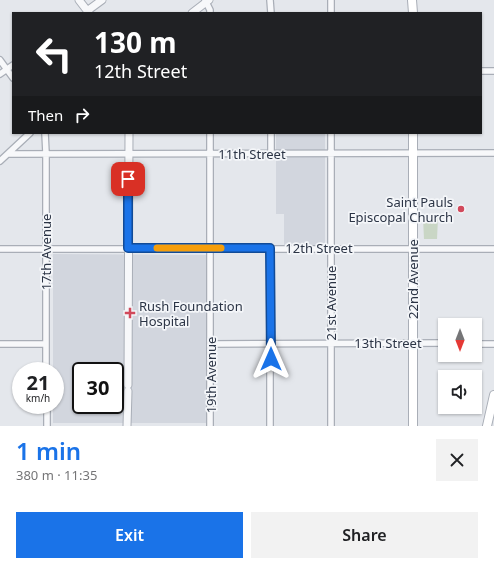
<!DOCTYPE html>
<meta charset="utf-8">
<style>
:root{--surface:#fff;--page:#f2f2f2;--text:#202124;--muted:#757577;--accent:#1a73e8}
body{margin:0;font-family:"Noto Sans",sans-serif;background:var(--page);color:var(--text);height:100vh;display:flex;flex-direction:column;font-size:15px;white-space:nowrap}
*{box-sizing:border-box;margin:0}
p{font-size:13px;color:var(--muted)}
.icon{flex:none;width:22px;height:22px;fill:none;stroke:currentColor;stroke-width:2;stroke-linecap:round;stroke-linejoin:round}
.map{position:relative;height:426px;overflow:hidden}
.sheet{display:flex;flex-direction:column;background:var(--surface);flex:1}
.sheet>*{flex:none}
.banner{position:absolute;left:12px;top:12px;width:470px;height:122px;border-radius:0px;box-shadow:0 1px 3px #0004;background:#202124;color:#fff;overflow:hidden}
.needle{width:26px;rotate:180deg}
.tools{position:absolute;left:438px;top:318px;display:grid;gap:8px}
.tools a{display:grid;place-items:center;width:44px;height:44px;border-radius:0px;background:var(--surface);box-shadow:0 1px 3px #0004;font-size:20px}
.speed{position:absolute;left:12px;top:362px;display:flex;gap:8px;font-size:20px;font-weight:700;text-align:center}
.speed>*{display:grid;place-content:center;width:52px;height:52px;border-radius:50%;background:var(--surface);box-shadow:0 1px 3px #0004;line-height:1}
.speed small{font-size:10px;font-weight:400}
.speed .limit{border:2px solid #111;border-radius:6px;background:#fff;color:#111}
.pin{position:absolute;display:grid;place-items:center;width:34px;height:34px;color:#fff;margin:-17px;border-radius:8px;box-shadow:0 2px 6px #0006}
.me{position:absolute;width:44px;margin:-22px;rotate:0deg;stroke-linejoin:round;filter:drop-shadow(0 0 3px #0008)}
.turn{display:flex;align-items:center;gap:14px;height:84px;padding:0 16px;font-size:18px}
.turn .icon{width:52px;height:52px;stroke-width:2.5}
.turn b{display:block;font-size:28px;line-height:34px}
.then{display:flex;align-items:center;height:38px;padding:0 16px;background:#0003;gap:8px;font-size:15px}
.round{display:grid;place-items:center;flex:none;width:42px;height:42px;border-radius:0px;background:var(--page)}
.overview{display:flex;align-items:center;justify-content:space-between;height:68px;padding:0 16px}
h1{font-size:24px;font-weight:600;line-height:30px;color:var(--accent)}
.cta{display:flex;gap:8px;margin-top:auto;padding:8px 16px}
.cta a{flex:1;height:46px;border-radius:0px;background:var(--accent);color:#fff;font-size:16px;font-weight:600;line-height:46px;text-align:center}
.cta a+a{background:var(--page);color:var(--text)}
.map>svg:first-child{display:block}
.built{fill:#d2d6de;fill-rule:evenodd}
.green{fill:#c9d6c5}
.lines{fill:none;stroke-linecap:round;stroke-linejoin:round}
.minor-casing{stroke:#a9aeb7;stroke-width:8}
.tertiary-casing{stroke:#a9aeb7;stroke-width:9}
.secondary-casing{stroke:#a9aeb7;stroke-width:10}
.minor{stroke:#f7f8fa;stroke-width:5.5}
.tertiary{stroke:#f7f8fa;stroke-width:7}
.secondary{stroke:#fff;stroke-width:8}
.route-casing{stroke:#114b97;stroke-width:10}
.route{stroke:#1a73e8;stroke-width:7}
.slow{stroke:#f59e0b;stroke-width:7}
.poi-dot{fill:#d1495b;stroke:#f4f6f9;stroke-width:1.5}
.labels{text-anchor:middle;stroke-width:3.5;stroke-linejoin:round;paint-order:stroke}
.street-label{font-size:13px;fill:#2b3445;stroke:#f4f6f9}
.poi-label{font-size:13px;fill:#2b3445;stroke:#f4f6f9;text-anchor:end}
</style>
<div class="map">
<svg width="494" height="426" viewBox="0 0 494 426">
<rect width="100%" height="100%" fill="#e4e7ec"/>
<!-- built -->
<path class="built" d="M 276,133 L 325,133 L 325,245 L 284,245 L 284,214 L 276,214 Z
M 53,254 L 207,255 L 207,423 L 53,423 L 53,405 L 55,405 L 55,371 L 53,371 ZM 81,371 L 115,371 L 115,405 L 81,405 Z"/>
<!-- green -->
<path class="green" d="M 423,218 L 438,218 L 437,239 L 424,239 Z"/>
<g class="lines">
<defs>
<path id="minor" d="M 205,0 L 210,10 L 210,13
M 270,0 L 271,13
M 331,13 L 331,0
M 0,60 L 13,78
M 481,71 L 494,71
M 0,74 L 13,65
M 45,133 L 46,153 L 46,371
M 9,154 L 494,153
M 271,154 L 271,133
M 0,161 L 30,133
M 0,249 L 494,249
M 0,344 L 46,344
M 211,344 L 445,343
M 475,344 L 494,344
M 47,405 L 47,426
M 210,426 L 210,133
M 270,426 L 270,248
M 331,426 L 331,133"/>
<path id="tertiary" d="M 79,0 L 89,13
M 87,11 L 102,0
M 192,13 L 209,0
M 128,385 L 129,133
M 127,426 L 128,391"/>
<path id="secondary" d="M 412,0 L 413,13
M 413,133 L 413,426
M 487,426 L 494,395"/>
</defs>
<!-- minor casing -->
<use href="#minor" class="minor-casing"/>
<!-- tertiary casing -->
<use href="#tertiary" class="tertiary-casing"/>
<!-- secondary casing -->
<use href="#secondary" class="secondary-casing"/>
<!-- minor -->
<use href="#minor" class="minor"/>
<!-- tertiary -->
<use href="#tertiary" class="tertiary"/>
<!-- secondary -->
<use href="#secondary" class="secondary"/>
</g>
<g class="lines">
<defs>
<path id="route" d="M 128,179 L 128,248 L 270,248 L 271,359"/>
</defs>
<!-- route casing -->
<use href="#route" class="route-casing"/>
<!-- route -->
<use href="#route" class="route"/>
<!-- slow -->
<path class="slow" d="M 157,248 L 221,248"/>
</g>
<!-- markers -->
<g class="poi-dot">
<circle cx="461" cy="209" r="4"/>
<path d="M128 307h4v4h4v4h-4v4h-4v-4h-4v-4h4z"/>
</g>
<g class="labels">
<!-- street labels -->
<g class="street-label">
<text x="252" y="159">11th Street</text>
<text x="319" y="253">12th Street</text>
<text transform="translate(46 252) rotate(-90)" y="5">17th Avenue</text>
<text transform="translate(413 279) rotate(-90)" y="5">22nd Avenue</text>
<text transform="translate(331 303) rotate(-90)" y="5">21st Avenue</text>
<text x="388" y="348">13th Street</text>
<text transform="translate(211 375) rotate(-90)" y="5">19th Avenue</text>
</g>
<!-- poi labels -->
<g class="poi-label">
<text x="453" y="207">Saint Pauls<tspan x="453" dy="15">Episcopal Church</tspan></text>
<text x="139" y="311" text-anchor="start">Rush Foundation<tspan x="139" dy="15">Hospital</tspan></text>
</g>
</g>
</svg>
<div class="tools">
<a><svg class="needle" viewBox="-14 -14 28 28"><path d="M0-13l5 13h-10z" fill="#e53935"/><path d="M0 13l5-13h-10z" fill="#757577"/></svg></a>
<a><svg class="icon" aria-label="sound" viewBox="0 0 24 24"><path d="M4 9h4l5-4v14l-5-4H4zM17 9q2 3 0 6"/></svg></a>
</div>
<div class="speed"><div>21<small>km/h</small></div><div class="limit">30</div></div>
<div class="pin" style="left:128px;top:179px;background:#d93025"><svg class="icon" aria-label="arrive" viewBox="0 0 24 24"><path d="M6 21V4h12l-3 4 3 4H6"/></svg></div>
<svg class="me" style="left:271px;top:359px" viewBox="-20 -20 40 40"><path d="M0-17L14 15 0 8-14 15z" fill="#1a73e8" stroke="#fff" stroke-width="4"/></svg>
<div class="banner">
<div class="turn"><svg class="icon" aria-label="left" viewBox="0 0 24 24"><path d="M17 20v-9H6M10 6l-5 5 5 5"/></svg><div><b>130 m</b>12th Street</div></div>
<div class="then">Then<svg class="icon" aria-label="right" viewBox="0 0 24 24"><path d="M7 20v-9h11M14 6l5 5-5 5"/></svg></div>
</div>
</div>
<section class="sheet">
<div class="overview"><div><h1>1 min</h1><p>380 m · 11:35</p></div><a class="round"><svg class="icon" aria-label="close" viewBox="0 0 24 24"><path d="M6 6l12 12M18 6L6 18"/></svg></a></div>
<div class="cta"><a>Exit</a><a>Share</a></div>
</section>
